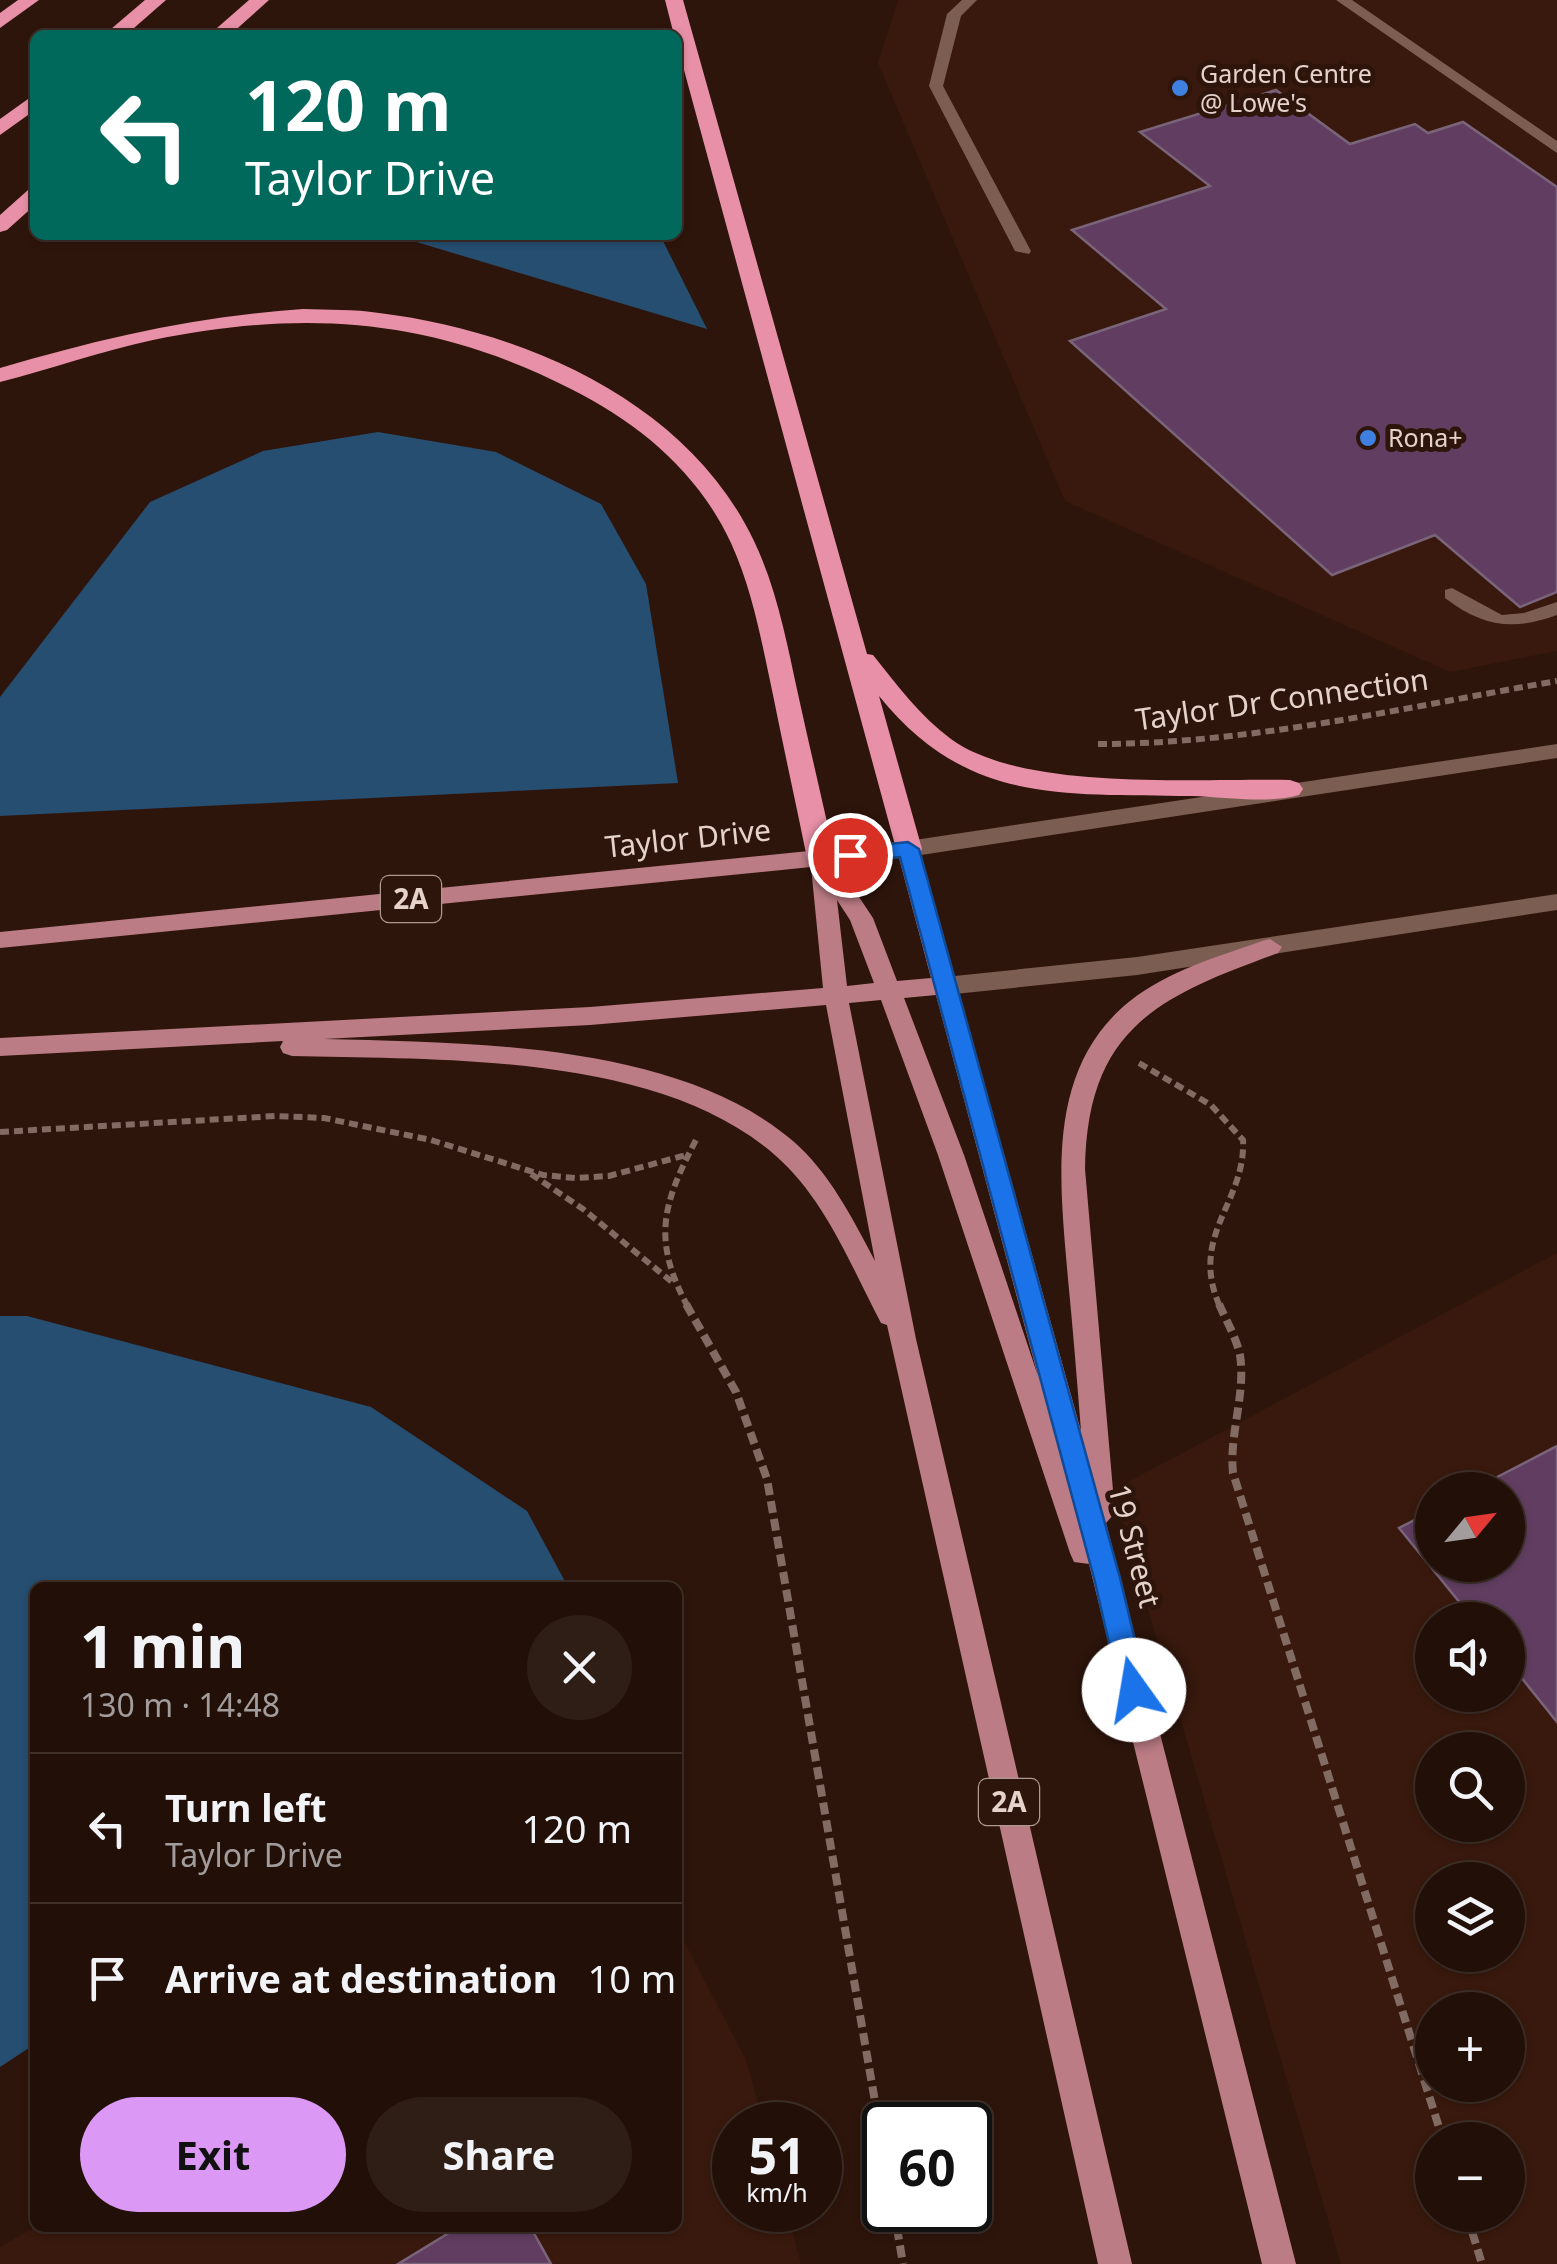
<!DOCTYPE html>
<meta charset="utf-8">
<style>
:root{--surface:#221008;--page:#2e1e16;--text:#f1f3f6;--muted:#a29d9c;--line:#3f3029;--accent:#db99f5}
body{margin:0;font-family:"Noto Sans",sans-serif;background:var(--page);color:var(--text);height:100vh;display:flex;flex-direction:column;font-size:38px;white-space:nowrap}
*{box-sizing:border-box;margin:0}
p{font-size:32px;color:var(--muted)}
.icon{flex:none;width:55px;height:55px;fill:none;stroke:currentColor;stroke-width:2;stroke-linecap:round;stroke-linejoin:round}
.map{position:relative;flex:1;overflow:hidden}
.panel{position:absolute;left:30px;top:1582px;width:652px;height:650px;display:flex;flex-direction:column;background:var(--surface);border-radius:15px;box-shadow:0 2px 8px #0004,0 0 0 2px var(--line)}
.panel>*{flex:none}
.top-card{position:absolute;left:30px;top:30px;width:652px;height:210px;border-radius:15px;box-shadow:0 2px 8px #0004,0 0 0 2px var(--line);background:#00695c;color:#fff;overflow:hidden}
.needle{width:65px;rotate:61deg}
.controls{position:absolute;left:1415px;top:1472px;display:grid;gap:20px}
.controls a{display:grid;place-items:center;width:110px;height:110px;border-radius:50%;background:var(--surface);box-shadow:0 2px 8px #0004,0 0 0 2px var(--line);font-size:50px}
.speed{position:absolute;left:712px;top:2102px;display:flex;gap:20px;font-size:50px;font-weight:700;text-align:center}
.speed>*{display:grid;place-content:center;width:130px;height:130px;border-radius:50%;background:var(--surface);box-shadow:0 2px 8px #0004,0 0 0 2px var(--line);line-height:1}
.speed small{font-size:25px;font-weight:400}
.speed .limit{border:5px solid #111;border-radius:15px;background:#fff;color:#111}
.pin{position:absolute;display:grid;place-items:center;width:85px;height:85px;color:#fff;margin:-42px;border:5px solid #fff;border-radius:50%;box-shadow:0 2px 10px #0007}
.me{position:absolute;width:110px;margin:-55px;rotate:347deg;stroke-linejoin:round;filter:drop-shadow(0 0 8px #0008)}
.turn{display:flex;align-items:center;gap:35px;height:210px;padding:0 50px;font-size:45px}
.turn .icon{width:130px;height:130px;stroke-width:2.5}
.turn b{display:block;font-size:70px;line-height:85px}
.round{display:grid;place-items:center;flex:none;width:105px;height:105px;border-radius:52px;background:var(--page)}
.summary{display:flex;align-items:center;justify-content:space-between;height:170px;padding:0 50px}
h1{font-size:60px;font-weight:700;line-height:75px}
.action{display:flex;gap:20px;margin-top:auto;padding:20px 50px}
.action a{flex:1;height:115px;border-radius:60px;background:var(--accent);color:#111;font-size:40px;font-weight:700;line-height:115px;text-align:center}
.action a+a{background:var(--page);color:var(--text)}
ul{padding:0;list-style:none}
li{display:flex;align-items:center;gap:30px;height:150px;padding:0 50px;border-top:2px solid var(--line)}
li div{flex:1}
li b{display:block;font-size:38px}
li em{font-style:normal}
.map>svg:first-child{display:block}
.built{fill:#39190d;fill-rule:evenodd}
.water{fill:#264e70}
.building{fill:#613e61;stroke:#7a647a;stroke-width:2.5}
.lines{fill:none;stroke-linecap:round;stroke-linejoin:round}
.path-far1{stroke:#816b63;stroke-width:6;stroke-dasharray:9 5;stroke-linecap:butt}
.path{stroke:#816b63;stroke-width:8;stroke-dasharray:12 6;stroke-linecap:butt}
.service{fill:#7c5d52;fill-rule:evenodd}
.secondary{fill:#7c5d52;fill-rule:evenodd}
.primary{fill:#bc7c85;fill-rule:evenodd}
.motorway{fill:#e790a7;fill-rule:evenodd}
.route{fill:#1a73e8;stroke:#114b97;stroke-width:2.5}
.shop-dot{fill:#3f7fe0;stroke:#2e150b;stroke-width:4}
.labels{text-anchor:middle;stroke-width:10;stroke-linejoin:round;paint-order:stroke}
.far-poi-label{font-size:25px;fill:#e4d2cb;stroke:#2e150b;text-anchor:start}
.shield{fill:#2e150b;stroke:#ad9991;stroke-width:2.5}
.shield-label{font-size:28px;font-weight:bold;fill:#e4d2cb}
.street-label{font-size:30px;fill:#e4d2cb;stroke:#2e150b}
</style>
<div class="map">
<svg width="1557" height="2264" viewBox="0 0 1557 2264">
<rect width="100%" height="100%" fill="#2e150b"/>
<!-- built -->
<path class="built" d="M 898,0 L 1557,0 L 1557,651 L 1450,672 L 1065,501 L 878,63 Z
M 1557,1253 L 1557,2264 L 1341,2264 L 1113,1490 ZM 1432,1490 L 1508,1490 L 1508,1565 L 1432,1565 ZM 1432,1620 L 1508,1620 L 1508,1695 L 1432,1695 ZM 1432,1750 L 1508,1750 L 1508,1825 L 1432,1825 ZM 1432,1880 L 1508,1880 L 1508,1955 L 1432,1955 ZM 1432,2010 L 1508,2010 L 1508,2085 L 1432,2085 ZM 1432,2140 L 1508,2140 L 1508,2215 L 1432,2215 Z
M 678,1930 L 746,2060 L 764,2125 L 735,2125 L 735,2210 L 787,2210 L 801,2264 L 0,2264 L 0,2247 L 35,2227 L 678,2228 Z"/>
<!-- water -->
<path class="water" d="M 393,235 L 660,235 L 707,329 Z
M 378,432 L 496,452 L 601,504 L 646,584 L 678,783 L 0,816 L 0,697 L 150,502 L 263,451 Z
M 0,1316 L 27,1316 L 371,1407 L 527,1511 L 568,1587 L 35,1588 L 35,2044 L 0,2067 Z"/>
<!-- building -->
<path class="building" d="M 1276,90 L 1350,144 L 1415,124 L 1428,133 L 1463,122 L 1557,187 L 1557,592 L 1520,607 L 1435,535 L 1332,575 L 1070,341 L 1166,309 L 1072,230 L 1210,186 L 1140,132 Z
M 1557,1446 L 1557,1722 L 1508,1661 L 1508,1620 L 1474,1620 L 1399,1528 L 1432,1511 L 1432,1565 L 1508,1565 L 1508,1490 L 1472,1490 Z
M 457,2228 L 531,2228 L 551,2264 L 398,2264 Z"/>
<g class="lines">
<!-- path-far1 -->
<path class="path-far1" d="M 1098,744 C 1251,744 1406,707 1557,681
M 1139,1063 L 1211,1105 L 1243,1140 C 1246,1203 1188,1235 1220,1307
M 0,1132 L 276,1116 L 324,1118 L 431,1140 L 543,1175 L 575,1178 L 609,1176 L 686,1155
M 531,1174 L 583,1209 L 672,1282
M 688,1307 C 651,1239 663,1203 697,1138"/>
<!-- path -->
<path class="path" d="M 686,1304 L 736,1392 L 767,1479 L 885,2159
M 1219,1304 C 1226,1320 1236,1337 1240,1355 C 1246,1394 1229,1434 1233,1473 L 1443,2140
M 894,2210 L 903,2264
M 1467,2215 L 1482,2264"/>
<!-- service -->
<path class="service" d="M 962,0 L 977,0 L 961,16 L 943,86 L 1031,251 L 1029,254 L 1015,251 L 929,86 L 947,14 Z
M 1336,0 L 1352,0 L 1557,141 L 1557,153 Z
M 1452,588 L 1502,615 L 1524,613 L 1557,602 L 1557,615 C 1513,631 1483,627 1445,598 L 1445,590 Z"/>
<!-- secondary -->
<path class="secondary" d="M 1557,744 L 1557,758 L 908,857 L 897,849 L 908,841 Z
M 1557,894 L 1557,910 L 1137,975 L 945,995 L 933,986 L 945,977 L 1137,957 Z"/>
<!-- primary -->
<path class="primary" d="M 908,841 L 919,849 L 1081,1431 C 1077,1380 1073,1330 1068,1279 C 1060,1183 1044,1070 1130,1001 C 1168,971 1217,957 1262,941 L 1270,939 L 1282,947 L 1278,953 C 1160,996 1087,1027 1085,1169 L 1115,1513 L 1106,1523 L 1296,2264 L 1262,2264 L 1089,1564 L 1074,1562 L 1070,1553 L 938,1155 L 881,1000 L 849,1003 L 916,1339 L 1132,2264 L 1098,2264 L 887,1325 L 881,1323 C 851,1266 825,1199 776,1156 C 658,1052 440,1060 292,1056 L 283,1053 L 280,1047 L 283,1041 L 0,1056 L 0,1038 L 590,1007 L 823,988 L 811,867 L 0,948 L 0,932 ZM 899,858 L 931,978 L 897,981 L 873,918 L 837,864 ZM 837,900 L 850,920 L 874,983 L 847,986 ZM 936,995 L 1038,1376 L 964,1155 L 904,998 ZM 826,1005 L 875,1261 C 853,1219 829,1172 793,1141 C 677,1042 470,1043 324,1039 L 590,1025 Z"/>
<!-- motorway -->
<path class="motorway" d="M 18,0 L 39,0 L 0,28 L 0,13 Z
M 145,0 L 166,0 L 126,35 L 104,35 Z
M 249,0 L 269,0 L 230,35 L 209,35 Z
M 665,0 L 683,0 L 867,654 L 873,655 C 897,685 920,716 951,739 C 1023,792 1200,778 1290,780 L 1299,783 L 1303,789 L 1299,795 C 1267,804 1225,797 1192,796 C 1063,793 968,806 879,696 L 922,849 L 918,856 L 898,856 L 678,48 L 678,35 L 674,35 Z
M 35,94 L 35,110 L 0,135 L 0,119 Z
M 35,188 L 35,205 L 7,230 L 0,232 L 0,215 L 28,190 Z
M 303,309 C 328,310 354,309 379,313 C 525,331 688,402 754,541 C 777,589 787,643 798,694 C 810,749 823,803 835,858 L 831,865 L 811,865 L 807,858 C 796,804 784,750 773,695 C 762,644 753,591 731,543 C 698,472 639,423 571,389 C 432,318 305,309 153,340 C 101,351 51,369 0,382 L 0,368 C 101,338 198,316 303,309 Z"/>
</g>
<!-- route -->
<path class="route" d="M 908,842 L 919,849 L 1120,1578 L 1147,1690 L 1143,1699 L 1134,1702 L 1124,1699 L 1120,1690 L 1094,1578 L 900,857 L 850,862 L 840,855 L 850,848 Z"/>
<!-- markers -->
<g class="shop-dot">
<circle cx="1180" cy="88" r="10"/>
<circle cx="1368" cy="438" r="10"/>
</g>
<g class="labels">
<!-- far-poi labels -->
<g class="far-poi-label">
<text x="1200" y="83">Garden Centre<tspan x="1200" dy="29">@ Lowe's</tspan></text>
<text x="1388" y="447">Rona+</text>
</g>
<!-- shield labels -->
<g class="shield">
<rect x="381" y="876" width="60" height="46" rx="8"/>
<rect x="979" y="1779" width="60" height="46" rx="8"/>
</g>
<g class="shield-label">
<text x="411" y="909">2A</text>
<text x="1009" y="1812">2A</text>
</g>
<!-- street labels -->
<g class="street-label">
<text transform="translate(1282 700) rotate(-8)" y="10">Taylor Dr Connection</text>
<text transform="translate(688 839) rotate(-6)" y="10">Taylor Drive</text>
<text transform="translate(1134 1546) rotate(75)" y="10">19 Street</text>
</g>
</g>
</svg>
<div class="controls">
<a><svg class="needle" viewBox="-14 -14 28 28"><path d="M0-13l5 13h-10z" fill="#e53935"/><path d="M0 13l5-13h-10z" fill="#a29d9c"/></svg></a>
<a><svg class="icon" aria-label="sound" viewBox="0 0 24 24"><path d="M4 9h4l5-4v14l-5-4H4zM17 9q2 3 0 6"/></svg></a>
<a><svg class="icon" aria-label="search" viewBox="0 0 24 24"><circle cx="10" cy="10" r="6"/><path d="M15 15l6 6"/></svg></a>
<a><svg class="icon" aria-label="layers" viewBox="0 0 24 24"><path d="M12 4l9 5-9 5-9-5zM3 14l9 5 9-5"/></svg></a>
<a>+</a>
<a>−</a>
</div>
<div class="speed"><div>51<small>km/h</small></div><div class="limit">60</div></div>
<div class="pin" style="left:850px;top:855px;background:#d93025"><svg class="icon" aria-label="arrive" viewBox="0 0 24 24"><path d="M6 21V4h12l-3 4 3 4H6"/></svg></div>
<svg class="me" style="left:1134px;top:1690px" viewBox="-20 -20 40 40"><circle r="19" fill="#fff"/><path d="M0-13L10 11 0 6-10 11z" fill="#1a73e8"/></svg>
<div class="top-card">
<div class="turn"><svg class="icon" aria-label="left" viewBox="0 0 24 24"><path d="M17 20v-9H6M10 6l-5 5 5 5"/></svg><div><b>120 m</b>Taylor Drive</div></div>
</div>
<section class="panel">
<div class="summary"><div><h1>1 min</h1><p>130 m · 14:48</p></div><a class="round"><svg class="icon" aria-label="close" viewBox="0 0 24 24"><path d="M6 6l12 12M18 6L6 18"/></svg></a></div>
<ul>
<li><svg class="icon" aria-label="left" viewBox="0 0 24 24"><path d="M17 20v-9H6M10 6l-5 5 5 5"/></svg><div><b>Turn left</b><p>Taylor Drive</p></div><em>120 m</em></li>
<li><svg class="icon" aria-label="arrive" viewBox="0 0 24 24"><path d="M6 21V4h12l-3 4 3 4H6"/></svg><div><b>Arrive at destination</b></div><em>10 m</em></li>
</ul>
<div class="action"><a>Exit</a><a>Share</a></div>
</section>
</div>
